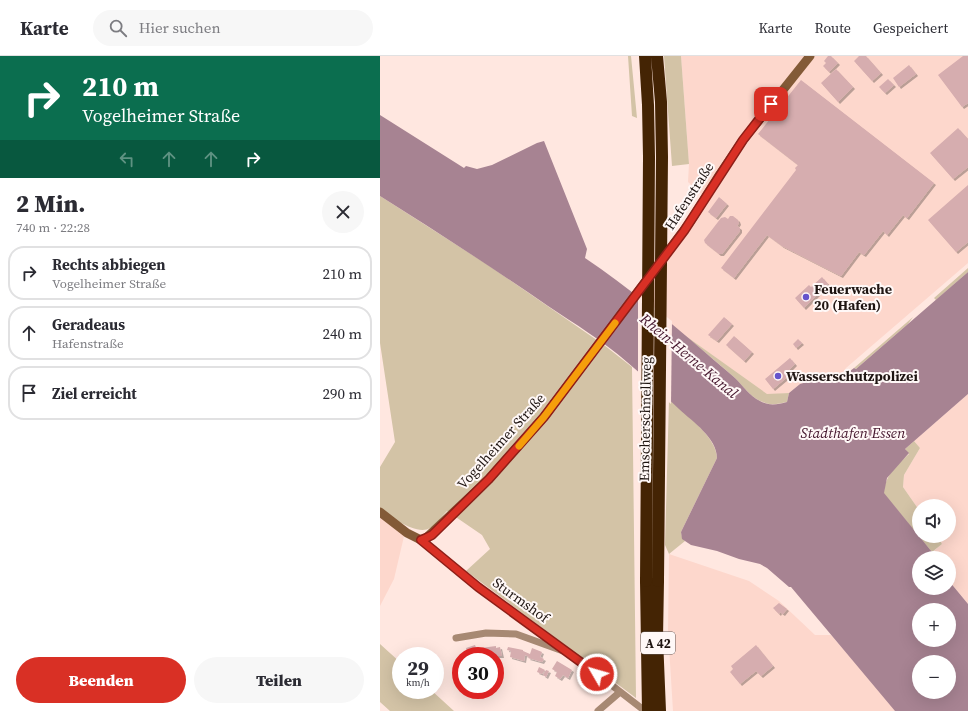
<!DOCTYPE html>
<html lang="de">
<meta charset="utf-8">
<style>
:root{--surface:#fff;--page:#f7f7f7;--text:#2b2b33;--muted:#7c7c81;--line:#e1e1e2;--accent:#d93025}
body{margin:0;font-family:"Source Serif 4",serif;background:var(--page);color:var(--text);height:100vh;display:flex;flex-direction:column;font-size:15px;white-space:nowrap}
*{box-sizing:border-box;margin:0}
p{font-size:13px;color:var(--muted)}
.icon{flex:none;width:22px;height:22px;fill:none;stroke:currentColor;stroke-width:2;stroke-linecap:round;stroke-linejoin:round}
.map{position:relative;flex:1;overflow:hidden}
.drawer{display:flex;flex-direction:column;background:var(--surface);width:380px}
.drawer>*{flex:none}
.banner{background:#0b6e4f;color:#fff;overflow:hidden}
.buttons{position:absolute;left:532px;top:443px;display:grid;gap:8px}
.buttons a{display:grid;place-items:center;width:44px;height:44px;border-radius:50%;background:var(--surface);box-shadow:0 4px 16px #0002;font-size:20px}
.speed{position:absolute;left:12px;top:591px;display:flex;gap:8px;font-size:20px;font-weight:700;text-align:center}
.speed>*{display:grid;place-content:center;width:52px;height:52px;border-radius:50%;background:var(--surface);box-shadow:0 4px 16px #0002;line-height:1}
.speed small{font-size:10px;font-weight:400}
.speed .limit{border:6px solid #d22;background:#fff;color:#111}
.pin{position:absolute;display:grid;place-items:center;width:34px;height:34px;color:#fff;margin:-17px;border-radius:8px;box-shadow:0 2px 6px #0006}
.me{position:absolute;width:44px;margin:-22px;rotate:308deg;stroke-linejoin:round;filter:drop-shadow(0 0 3px #0008)}
.turn{display:flex;align-items:center;gap:14px;height:84px;padding:0 16px;font-size:18px}
.turn .icon{width:52px;height:52px;stroke-width:2.5}
.turn b{display:block;font-size:28px;line-height:34px}
.lanes{display:flex;align-items:center;height:38px;padding:0 16px;background:#0003;justify-content:center;gap:20px;direction:ltr}
.lanes .off{opacity:.35}
.round{display:grid;place-items:center;flex:none;width:42px;height:42px;border-radius:21px;background:var(--page)}
.overview{display:flex;align-items:center;justify-content:space-between;height:68px;padding:0 16px}
h1{font-size:24px;font-weight:800;line-height:30px}
.button{display:flex;gap:8px;margin-top:auto;padding:8px 16px}
.button a{flex:1;height:46px;border-radius:24px;background:var(--accent);color:#fff;font-size:16px;font-weight:800;line-height:46px;text-align:center}
.button a+a{background:var(--page);color:var(--text)}
ul{padding:0;list-style:none}
li{display:flex;align-items:center;gap:12px;height:54px;margin:0 8px 6px;padding:0 8px;border:2px solid var(--line);border-radius:16px}
li div{flex:1}
li b{display:block;font-size:15px}
li em{font-style:normal}
header{display:flex;align-items:center;gap:24px;box-sizing:border-box;height:56px;padding:0 20px;background:var(--surface);border-bottom:1px solid var(--line)}
header strong{font-size:19px}
nav{display:flex;gap:22px;margin-inline-start:auto;font-size:14px}
.search{width:280px;height:36px;background:var(--page);display:flex;align-items:center;gap:10px;box-sizing:border-box;padding:0 14px;border-radius:22px;color:var(--muted);font-size:15px}
main{display:flex;flex:1;min-height:0}
.map>svg:first-child{display:block}
.built{fill:#fdd7cc}
.green{fill:#d3c3a6}
.water{fill:#a78392;fill-rule:evenodd}
.pier{fill:#ffe7e0}
.building{fill:#d6adaf;filter:url(#shadow)}
.lines{fill:none;stroke-linecap:round;stroke-linejoin:round}
.street{stroke:#a78973;stroke-width:7}
.secondary{stroke:#835a37;stroke-width:9}
.highway{stroke:#442404;stroke-width:12}
.highway-bridge{stroke:#442404;stroke-width:12}
.route-casing{stroke:#8d1f18;stroke-width:10}
.route{stroke:#d93025;stroke-width:7}
.slow{stroke:#f59e0b;stroke-width:7}
.poi-dot{fill:#6553cc;stroke:#fff8f7;stroke-width:1.5}
.labels{text-anchor:middle;stroke-width:4;stroke-linejoin:round;paint-order:stroke}
.shield{fill:#fff8f7;stroke:#625957;stroke-width:1}
.shield-label{font-size:13px;font-weight:bold;fill:#1f1512}
.street-label{font-size:14px;fill:#1f1512;stroke:#fff8f7}
.poi-label{font-size:14px;font-weight:bold;fill:#1f1512;stroke:#fff8f7;text-anchor:start}
.water-label{font-size:15px;font-style:italic;fill:#46172e;stroke:#fff8f7}
</style>
<header>
<strong>Karte</strong>
<div class="search"><svg class="icon" aria-label="search" viewBox="0 0 24 24"><circle cx="10" cy="10" r="6"/><path d="M15 15l6 6"/></svg>Hier suchen</div>
<nav><a>Karte</a><a>Route</a><a>Gespeichert</a></nav>
</header>
<main>
<section class="drawer">
<div class="banner">
<div class="turn"><svg class="icon" aria-label="right" viewBox="0 0 24 24"><path d="M7 20v-9h11M14 6l5 5-5 5"/></svg><div><b>210 m</b>Vogelheimer Straße</div></div>
<div class="lanes"><svg class="icon off" aria-label="left" viewBox="0 0 24 24"><path d="M17 20v-9H6M10 6l-5 5 5 5"/></svg><svg class="icon off" aria-label="ahead" viewBox="0 0 24 24"><path d="M12 20V5M6 11l6-6 6 6"/></svg><svg class="icon off" aria-label="ahead" viewBox="0 0 24 24"><path d="M12 20V5M6 11l6-6 6 6"/></svg><svg class="icon" aria-label="right" viewBox="0 0 24 24"><path d="M7 20v-9h11M14 6l5 5-5 5"/></svg></div>
</div>
<div class="overview"><div><h1>2 Min.</h1><p>740 m · 22:28</p></div><a class="round"><svg class="icon" aria-label="close" viewBox="0 0 24 24"><path d="M6 6l12 12M18 6L6 18"/></svg></a></div>
<ul>
<li><svg class="icon" aria-label="right" viewBox="0 0 24 24"><path d="M7 20v-9h11M14 6l5 5-5 5"/></svg><div><b>Rechts abbiegen</b><p>Vogelheimer Straße</p></div><em>210 m</em></li>
<li><svg class="icon" aria-label="ahead" viewBox="0 0 24 24"><path d="M12 20V5M6 11l6-6 6 6"/></svg><div><b>Geradeaus</b><p>Hafenstraße</p></div><em>240 m</em></li>
<li><svg class="icon" aria-label="arrive" viewBox="0 0 24 24"><path d="M6 21V4h12l-3 4 3 4H6"/></svg><div><b>Ziel erreicht</b></div><em>290 m</em></li>
</ul>
<div class="button"><a>Beenden</a><a>Teilen</a></div>
</section>
<div class="map">
<svg width="588" height="655" viewBox="0 0 588 655">
<defs>
<filter id="shadow"><feDropShadow dx="2" dy="2" stdDeviation="0" flood-color="#0004"/></filter>
</defs>
<rect width="100%" height="100%" fill="#ffe7e0"/>
<!-- built -->
<path class="built" d="M 301,0 L 588,0 L 588,207 L 466,312 L 458,324 L 454,318 L 420,328 L 409,337 L 387,339 L 303,278 L 257,241 L 324,140 L 308,126 L 309,108 Z
M 588,338 L 588,548 L 569,525 L 569,502 L 550,502 L 548,500 L 562,488 L 557,480 L 569,480 L 569,450 L 539,450 L 539,454 L 523,431 L 524,419 L 540,392 L 534,385 Z
M 0,457 L 25,476 L 14,523 L 0,550 Z
M 289,498 L 369,525 L 399,545 L 435,579 L 451,579 L 517,655 L 293,655 L 288,574 Z"/>
<!-- green -->
<path class="green" d="M 248,0 L 251,0 L 257,62 L 252,60 Z
M 284,0 L 301,0 L 309,108 L 292,110 Z
M 0,140 L 108,209 L 224,289 L 252,311 L 256,642 L 86,515 L 110,493 L 102,479 L 67,455 C 62,460 56,469 50,472 C 37,480 11,461 0,453 L 0,411 L 15,386 L 0,287 Z
M 588,212 L 588,216 L 556,244 L 554,242 Z
M 533,261 L 528,268 L 476,313 L 474,312 Z
M 303,278 L 387,338 L 409,337 L 407,346 C 398,348 391,350 383,346 C 371,342 363,330 355,322 C 338,307 320,292 303,278 Z
M 289,343 C 304,357 337,381 337,402 L 301,476 L 302,481 L 305,485 L 289,498 L 285,489 Z
M 534,385 L 540,392 L 524,419 L 523,431 L 539,454 L 539,480 L 557,480 L 562,488 L 552,496 L 504,438 C 504,420 517,409 529,398 L 525,393 Z
M 0,588 L 21,607 L 21,634 L 51,634 L 74,655 L 10,655 L 0,646 Z"/>
<!-- water -->
<path class="water" d="M 0,59 L 84,112 L 86,110 L 97,113 L 112,109 L 157,87 L 164,85 L 207,193 L 205,202 C 248,231 288,264 327,298 C 336,306 346,314 355,322 C 363,330 370,340 380,345 C 388,350 397,349 407,346 L 409,337 L 420,328 L 454,318 L 458,324 L 474,312 L 476,313 L 588,216 L 588,338 L 525,393 L 529,397 L 507,422 L 504,437 L 552,496 L 548,500 L 550,502 L 539,502 L 539,532 L 569,532 L 569,525 L 588,548 L 588,655 L 515,655 L 411,531 L 409,531 L 387,512 L 380,508 L 359,503 L 337,495 L 311,489 L 302,483 L 301,476 L 337,402 C 337,382 313,366 299,353 C 282,337 265,321 247,306 C 223,285 195,268 168,250 C 113,212 57,176 0,140 ZM 539,554 L 569,554 L 569,584 L 539,584 ZM 539,606 L 569,606 L 569,636 L 539,636 Z"/>
<!-- pier -->
<path class="pier" d="M 258,239 L 292,265 L 291,348 L 258,319 Z"/>
<!-- building -->
<path class="building" d="M 448,0 L 451,0 L 458,7 L 449,16 L 443,10 L 446,7 L 444,5 Z
M 479,0 L 486,0 L 501,17 L 492,25 L 474,5 Z
M 583,0 L 588,0 L 588,47 L 582,51 L 558,19 Z
M 529,9 L 536,18 L 519,31 L 513,22 Z
M 456,13 L 473,31 L 458,46 L 441,27 Z
M 508,23 L 514,29 L 505,37 L 499,31 Z
M 421,24 L 554,127 L 527,162 L 523,159 L 507,179 L 503,175 L 484,199 L 479,196 L 461,220 L 402,190 L 387,179 L 354,222 L 341,212 L 416,114 L 415,112 L 418,109 L 378,78 Z
M 578,72 L 588,83 L 588,111 L 573,123 L 550,97 Z
M 588,129 L 588,186 L 576,196 L 548,164 Z
M 339,141 L 347,148 L 336,162 L 328,156 Z
M 350,160 L 353,160 L 358,164 L 359,167 L 357,170 L 360,172 L 360,175 L 342,198 L 339,198 L 325,187 L 324,184 L 341,162 L 345,161 L 348,163 Z
M 442,221 L 448,228 L 424,252 L 415,242 L 429,229 L 431,231 Z
M 344,261 L 352,268 L 337,285 L 328,279 Z
M 354,280 L 372,296 L 364,305 L 346,289 Z
M 418,283 L 422,287 L 416,292 L 413,288 Z
M 410,302 L 415,308 L 408,315 L 411,318 L 393,333 L 385,323 Z
M 399,547 L 407,553 L 403,558 L 400,556 L 399,558 L 393,552 Z
M 95,589 L 97,594 L 100,593 L 102,600 L 97,600 L 97,599 L 84,600 L 83,598 L 87,597 L 86,592 Z
M 376,589 L 393,610 L 381,620 L 376,615 L 360,628 L 350,616 L 353,613 L 351,610 Z
M 116,590 L 116,592 L 120,591 L 122,600 L 102,600 L 101,592 Z
M 128,591 L 143,594 L 143,595 L 150,598 L 152,592 L 162,596 L 160,601 L 164,603 L 162,606 L 148,602 L 149,601 L 145,599 L 144,605 L 130,601 L 131,595 L 127,594 Z
M 177,605 L 192,614 L 188,622 L 183,619 L 180,623 L 175,620 L 177,616 L 172,613 Z
M 159,611 L 165,614 L 162,618 L 157,616 Z
M 166,614 L 169,615 L 166,621 L 163,619 Z"/>
<g class="lines">
<!-- street -->
<path class="street" d="M 41,484 L 98,531 L 194,600 L 265,655
M 76,582 L 106,577 L 136,578 L 183,595
M 218,655 L 240,636"/>
<!-- secondary -->
<path class="secondary" d="M 0,456 L 27,477 L 41,484 L 46,482 L 109,423 L 164,361 L 310,166 L 340,118 L 363,84 L 430,0"/>
<!-- highway -->
<path class="highway" d="M 266,525 L 268,655
M 278,525 L 277,582 L 280,655"/>
<!-- highway-bridge -->
<path class="highway-bridge" d="M 265,0 L 268,49 L 269,101 L 266,525
M 277,0 L 281,46 L 282,101 L 278,525"/>
</g>
<g class="lines">
<defs>
<path id="route" d="M 217,618 L 98,531 L 41,484 L 46,482 L 52,479 L 109,423 L 164,361 L 304,175 L 363,84 L 391,48"/>
</defs>
<!-- route casing -->
<use href="#route" class="route-casing"/>
<!-- route -->
<use href="#route" class="route"/>
<!-- slow -->
<path class="slow" d="M 139,390 L 164,361 L 235,267"/>
</g>
<!-- markers -->
<g class="poi-dot">
<circle cx="426" cy="241" r="4"/>
<circle cx="398" cy="320" r="4"/>
</g>
<g class="labels">
<!-- shield labels -->
<rect class="shield" x="261" y="576" width="34" height="22" rx="3"/>
<g class="shield-label">
<text x="278" y="592">A 42</text>
</g>
<!-- street labels -->
<g class="street-label">
<text transform="translate(309 140) rotate(-57)" y="5">Hafenstraße</text>
<text transform="translate(265 363) rotate(-89)" y="5">Emscherschnellweg</text>
<text transform="translate(121 385) rotate(-48)" y="5">Vogelheimer Straße</text>
<text transform="translate(141 544) rotate(36)" y="5">Sturmshof</text>
</g>
<!-- poi labels -->
<g class="poi-label">
<text x="434" y="238">Feuerwache<tspan x="434" dy="16">20 (Hafen)</tspan></text>
<text x="406" y="325">Wasserschutzpolizei</text>
</g>
<!-- water labels -->
<g class="water-label">
<text transform="translate(309 300) rotate(40)" y="5">Rhein-Herne-Kanal</text>
<text x="473" y="382">Stadthafen Essen</text>
</g>
</g>
</svg>
<div class="buttons">
<a><svg class="icon" aria-label="sound" viewBox="0 0 24 24"><path d="M4 9h4l5-4v14l-5-4H4zM17 9q2 3 0 6"/></svg></a>
<a><svg class="icon" aria-label="layers" viewBox="0 0 24 24"><path d="M12 4l9 5-9 5-9-5zM3 14l9 5 9-5"/></svg></a>
<a>+</a>
<a>−</a>
</div>
<div class="speed"><div>29<small>km/h</small></div><div class="limit">30</div></div>
<div class="pin" style="left:391px;top:48px;background:#d93025"><svg class="icon" aria-label="arrive" viewBox="0 0 24 24"><path d="M6 21V4h12l-3 4 3 4H6"/></svg></div>
<svg class="me" style="left:217px;top:618px" viewBox="-20 -20 40 40"><circle r="17" fill="#d93025" stroke="#fff" stroke-width="3"/><path d="M0-11L8 9 0 5-8 9z" fill="#fff"/></svg>
</div>
</main>
